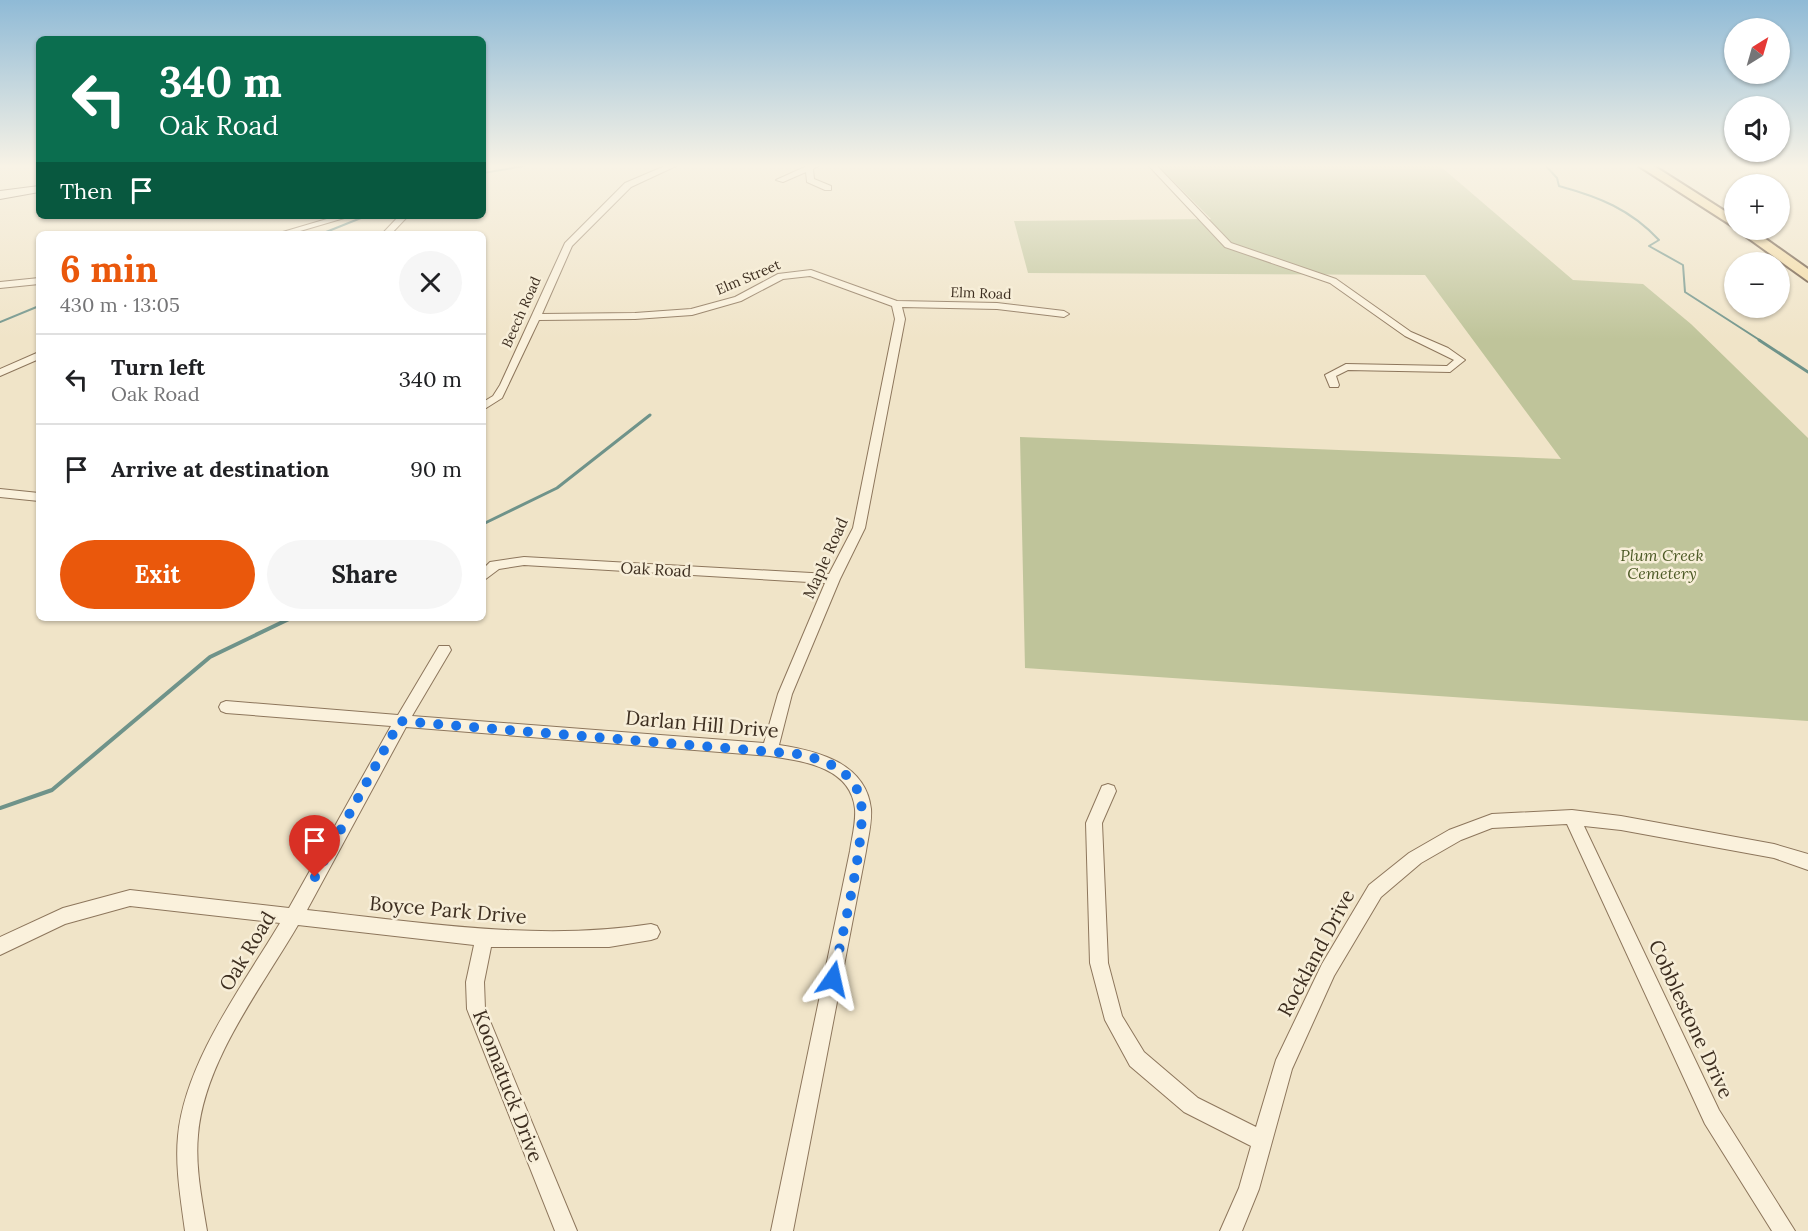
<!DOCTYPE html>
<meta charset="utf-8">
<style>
:root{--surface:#fff;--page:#f6f6f6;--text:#202124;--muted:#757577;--line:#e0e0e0;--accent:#ea580c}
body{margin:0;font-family:Lora,serif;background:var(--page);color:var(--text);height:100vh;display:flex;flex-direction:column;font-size:22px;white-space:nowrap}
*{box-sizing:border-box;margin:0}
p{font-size:20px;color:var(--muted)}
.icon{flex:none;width:33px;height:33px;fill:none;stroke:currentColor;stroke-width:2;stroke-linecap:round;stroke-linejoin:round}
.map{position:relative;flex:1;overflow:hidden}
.sheet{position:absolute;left:36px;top:231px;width:450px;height:390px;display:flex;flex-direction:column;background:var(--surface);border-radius:9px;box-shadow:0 2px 4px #0004}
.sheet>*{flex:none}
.guide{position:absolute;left:36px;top:36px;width:450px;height:183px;border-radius:9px;box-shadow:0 2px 4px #0004;background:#0b6e4f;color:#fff;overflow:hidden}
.needle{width:39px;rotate:37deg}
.tools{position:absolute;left:1724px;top:18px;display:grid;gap:12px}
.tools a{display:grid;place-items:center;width:66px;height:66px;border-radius:50%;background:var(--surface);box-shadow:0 2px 4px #0004;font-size:30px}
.pin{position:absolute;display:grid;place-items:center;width:51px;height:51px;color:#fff;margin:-62px -26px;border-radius:50% 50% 50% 0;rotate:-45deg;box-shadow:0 0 6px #0007}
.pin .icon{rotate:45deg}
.me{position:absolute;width:66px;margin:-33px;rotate:11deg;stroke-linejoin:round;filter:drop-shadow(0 0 4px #0008)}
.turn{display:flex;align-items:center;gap:21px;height:126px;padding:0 24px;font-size:27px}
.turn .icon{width:78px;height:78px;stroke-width:2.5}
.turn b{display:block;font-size:42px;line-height:51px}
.then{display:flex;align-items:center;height:57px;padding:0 24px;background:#0003;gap:12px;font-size:22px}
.round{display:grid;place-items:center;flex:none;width:63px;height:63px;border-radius:32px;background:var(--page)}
.summary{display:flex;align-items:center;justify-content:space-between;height:102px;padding:0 24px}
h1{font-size:36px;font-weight:800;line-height:45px;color:var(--accent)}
.cta{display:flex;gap:12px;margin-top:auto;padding:12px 24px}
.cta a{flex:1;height:69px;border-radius:36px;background:var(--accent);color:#fff;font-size:24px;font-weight:800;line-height:69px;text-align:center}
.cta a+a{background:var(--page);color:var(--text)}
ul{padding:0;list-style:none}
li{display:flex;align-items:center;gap:18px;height:90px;padding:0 24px;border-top:2px solid var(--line)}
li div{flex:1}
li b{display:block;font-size:22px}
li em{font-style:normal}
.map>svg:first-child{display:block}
.cemetery{fill:#bfc49a}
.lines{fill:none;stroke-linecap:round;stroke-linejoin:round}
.stream-far2{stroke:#6f938a;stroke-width:2}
.stream-far1{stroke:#6f938a;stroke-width:3}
.stream{stroke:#6f938a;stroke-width:4}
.street-casing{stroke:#8d765c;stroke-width:2}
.secondary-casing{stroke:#6f573f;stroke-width:2}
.primary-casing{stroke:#5b4430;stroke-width:4}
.street{fill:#faf1dc;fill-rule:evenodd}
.secondary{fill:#faf1dc;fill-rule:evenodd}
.primary{fill:#f3d9a0;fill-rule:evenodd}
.route{stroke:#1a73e8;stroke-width:10;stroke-dasharray:0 18}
.labels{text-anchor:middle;stroke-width:5;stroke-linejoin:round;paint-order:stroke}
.far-street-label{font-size:14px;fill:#3d2e20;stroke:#f7eed8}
.park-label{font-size:16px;font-style:italic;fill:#4d5a26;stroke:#f7eed8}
.street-label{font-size:16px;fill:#3d2e20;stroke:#f7eed8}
.near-street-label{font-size:20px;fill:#3d2e20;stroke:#f7eed8}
</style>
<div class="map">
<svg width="1808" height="1231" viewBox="0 0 1808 1231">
<rect width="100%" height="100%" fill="#f0e4c8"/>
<!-- cemetery -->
<path class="cemetery" d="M 1158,166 L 1440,166 L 1573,280 L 1643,284 L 1691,324 L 1808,438 L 1808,721 L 1025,668 L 1020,437 L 1561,459 L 1425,275 L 1028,273 L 1014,221 L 1211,219 Z"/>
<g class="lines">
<!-- stream-far2 -->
<path class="stream-far2" d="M 1546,166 L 1557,178 L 1559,186 C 1599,197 1630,209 1659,240 L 1649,246 L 1683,265 L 1685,292 L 1761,341
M 483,173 L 524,166
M 321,234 L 366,216
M 0,322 L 39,306"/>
<!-- stream-far1 -->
<path class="stream-far1" d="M 1759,340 L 1808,372
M 483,524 L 557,488 L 650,415"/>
<!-- stream -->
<path class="stream" d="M 0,808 L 52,790 L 210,657 L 291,618"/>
<defs>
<path id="street" d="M 665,166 L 676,166 L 631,187 L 572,246 L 542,314 L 635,313 L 691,309 L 735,297 L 778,274 L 811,270 L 897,301 L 997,303 L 1064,311 L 1069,314 L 1064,317 L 997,309 L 902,307 L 905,319 L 865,528 L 840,579 L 792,694 L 779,745 C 818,751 866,763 871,809 C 872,823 868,838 866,851 L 793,1231 L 771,1231 L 850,851 C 852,837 856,823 855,809 C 851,767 803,761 770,756 L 406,727 L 307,910 C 420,922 537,942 651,924 L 657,926 L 660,932 L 657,938 L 651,940 L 609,947 L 491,947 L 484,982 L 485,1009 L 577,1231 L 555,1231 L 467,1009 L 466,982 L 474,945 L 298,925 C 262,987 204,1061 198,1135 C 195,1167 202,1200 207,1231 L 185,1231 C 181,1200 175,1167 178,1136 C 185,1062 243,985 280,923 L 130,906 L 65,924 L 0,955 L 0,937 L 63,908 L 130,890 L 289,908 L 391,726 L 226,713 L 221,711 L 219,707 L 221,703 L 226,701 L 398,715 L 439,646 L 449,646 L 451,650 L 412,716 L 764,743 L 778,694 L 825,583 L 524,565 L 499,569 L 483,581 L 483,569 L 490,562 L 524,557 L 829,574 L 853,528 L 895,319 L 892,306 L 810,276 L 783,279 L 741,301 L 692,315 L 635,319 L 539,320 L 502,398 L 483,410 L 483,402 L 493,396 L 500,385 L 565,243 L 625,183 Z
M 807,166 L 818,166 L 813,169 L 814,179 L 831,186 L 831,190 L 825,190 L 807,182 L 806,172 L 783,182 L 776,180 Z
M 1149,166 L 1157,166 L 1231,243 L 1336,279 L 1411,332 L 1448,348 L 1465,360 L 1450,372 L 1348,370 L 1336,376 L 1339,385 L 1338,387 L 1330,387 L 1325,375 L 1346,364 L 1447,366 L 1454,360 L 1405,336 L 1330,283 L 1225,247 Z
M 337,216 L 351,216 L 290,234 L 276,234 Z
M 399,216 L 408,216 L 391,234 L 382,234 Z
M 39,278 L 39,284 L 0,288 L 0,282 Z
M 39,352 L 39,359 L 0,376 L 0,369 Z
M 0,489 L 39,493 L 39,501 L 0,497 Z
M 1108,784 L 1114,786 L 1116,791 L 1102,823 L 1108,963 L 1122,1016 L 1144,1052 L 1198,1098 L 1256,1127 L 1276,1060 L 1322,964 L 1369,885 L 1409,853 L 1449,830 L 1492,814 L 1572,810 L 1621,816 L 1774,844 L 1808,854 L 1808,870 L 1774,858 L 1621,830 L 1584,826 L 1719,1110 L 1795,1231 L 1772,1231 L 1705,1124 L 1567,824 L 1492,828 L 1461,840 L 1421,863 L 1381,897 L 1334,976 L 1292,1069 L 1259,1189 L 1242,1231 L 1220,1231 L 1239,1188 L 1251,1146 L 1184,1112 L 1130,1066 L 1105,1020 L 1090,963 L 1086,823 L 1102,786 Z"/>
<path id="secondary" d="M 39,186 L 39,192 L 0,199 L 0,191 Z"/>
<path id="primary" d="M 1639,166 L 1654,166 L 1734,217 L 1734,227 Z
M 1737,230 L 1753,230 L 1808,269 L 1808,281 Z"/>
</defs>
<!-- street casing -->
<use href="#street" class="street-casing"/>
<!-- secondary casing -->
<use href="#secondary" class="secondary-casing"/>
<!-- primary casing -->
<use href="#primary" class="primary-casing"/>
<!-- street -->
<use href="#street" class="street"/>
<!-- secondary -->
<use href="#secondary" class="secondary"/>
<!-- primary -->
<use href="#primary" class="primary"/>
</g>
<!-- sky -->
<linearGradient id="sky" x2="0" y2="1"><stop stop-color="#8fbad6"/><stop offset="0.49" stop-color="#f8f3e6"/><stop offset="1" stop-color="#f8f3e6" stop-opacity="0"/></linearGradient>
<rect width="1808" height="339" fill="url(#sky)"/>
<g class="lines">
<!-- route -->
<path class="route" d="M 315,877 L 400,721 L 797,754 C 822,759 849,768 859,794 C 871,824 840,942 833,979"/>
</g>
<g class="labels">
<!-- far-street labels -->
<g class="far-street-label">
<text transform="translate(748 277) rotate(-23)" y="5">Elm Street</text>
<text transform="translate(981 293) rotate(2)" y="5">Elm Road</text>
<text transform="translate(521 312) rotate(-66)" y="5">Beech Road</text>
</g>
<!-- park labels -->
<g class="park-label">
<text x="1662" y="561">Plum Creek<tspan x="1662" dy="18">Cemetery</tspan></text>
</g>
<!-- street labels -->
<g class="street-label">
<text transform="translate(825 558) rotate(-66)" y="6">Maple Road</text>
<text transform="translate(656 569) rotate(3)" y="6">Oak Road</text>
</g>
<!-- near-street labels -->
<g class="near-street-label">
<text transform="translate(702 724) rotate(5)" y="7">Darlan Hill Drive</text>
<text transform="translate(448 910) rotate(5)" y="7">Boyce Park Drive</text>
<text transform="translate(247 951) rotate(-59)" y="7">Oak Road</text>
<text transform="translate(1316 953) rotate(-62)" y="7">Rockland Drive</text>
<text transform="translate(1691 1019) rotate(65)" y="7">Cobblestone Drive</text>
<text transform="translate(508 1086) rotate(69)" y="7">Koomatuck Drive</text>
</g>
</g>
</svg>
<div class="tools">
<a><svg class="needle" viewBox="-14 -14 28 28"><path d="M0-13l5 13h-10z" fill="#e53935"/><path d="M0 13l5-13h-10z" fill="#757577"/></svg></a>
<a><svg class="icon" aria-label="sound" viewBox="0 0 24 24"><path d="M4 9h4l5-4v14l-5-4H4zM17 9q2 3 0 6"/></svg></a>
<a>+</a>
<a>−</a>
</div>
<div class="pin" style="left:315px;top:877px;background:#d93025"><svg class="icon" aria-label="arrive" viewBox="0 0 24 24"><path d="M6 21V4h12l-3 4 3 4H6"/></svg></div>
<svg class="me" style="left:833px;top:979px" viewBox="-20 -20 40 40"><path d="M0-17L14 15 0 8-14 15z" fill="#1a73e8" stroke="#fff" stroke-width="4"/></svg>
<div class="guide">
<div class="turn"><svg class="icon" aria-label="left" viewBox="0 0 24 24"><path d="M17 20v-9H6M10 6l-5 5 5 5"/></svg><div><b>340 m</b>Oak Road</div></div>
<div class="then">Then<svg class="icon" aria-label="arrive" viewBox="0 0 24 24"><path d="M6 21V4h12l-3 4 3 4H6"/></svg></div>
</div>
<section class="sheet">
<div class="summary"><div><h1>6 min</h1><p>430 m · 13:05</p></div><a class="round"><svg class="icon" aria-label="close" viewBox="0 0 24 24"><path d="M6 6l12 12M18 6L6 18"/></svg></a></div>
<ul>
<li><svg class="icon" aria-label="left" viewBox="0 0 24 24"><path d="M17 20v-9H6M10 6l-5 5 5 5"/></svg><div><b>Turn left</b><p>Oak Road</p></div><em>340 m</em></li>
<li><svg class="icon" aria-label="arrive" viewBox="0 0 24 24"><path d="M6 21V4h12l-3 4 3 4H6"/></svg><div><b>Arrive at destination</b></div><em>90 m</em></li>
</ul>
<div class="cta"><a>Exit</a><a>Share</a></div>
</section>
</div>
